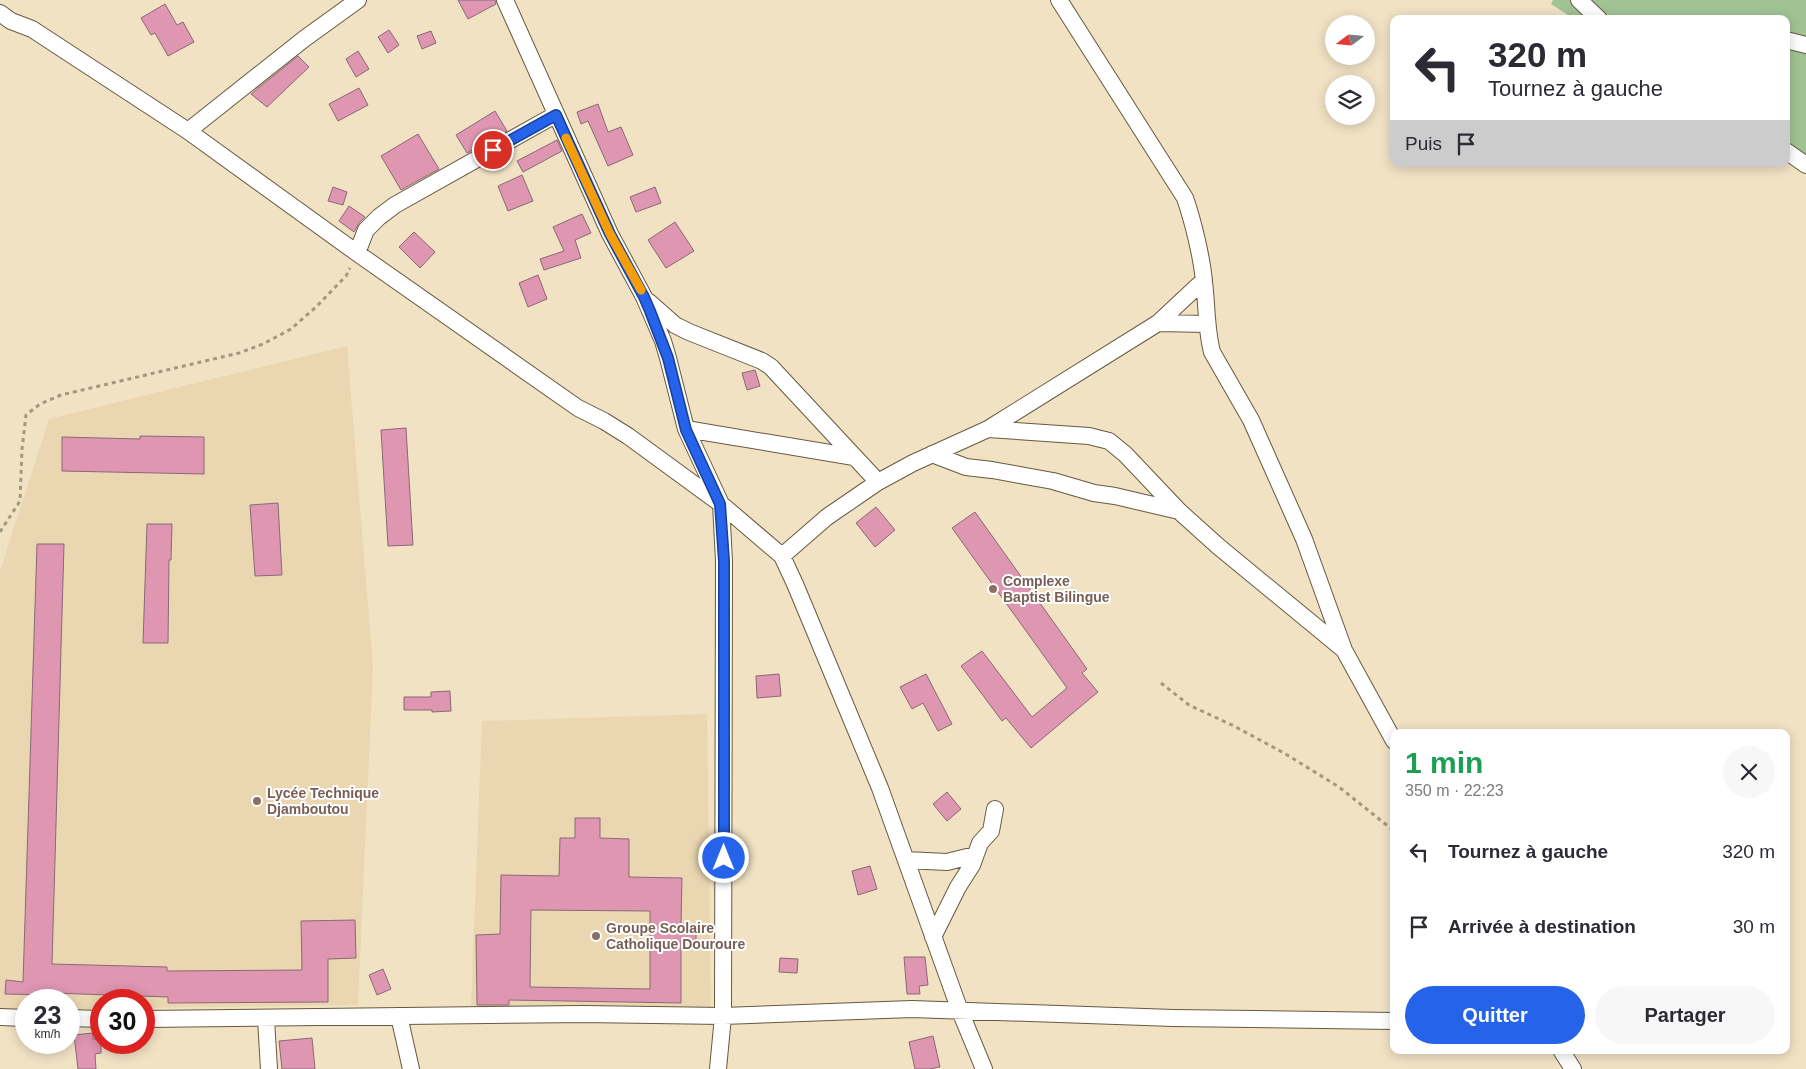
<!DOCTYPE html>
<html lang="fr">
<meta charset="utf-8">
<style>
:root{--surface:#fff;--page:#f7f7f7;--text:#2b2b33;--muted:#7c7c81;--accent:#2563eb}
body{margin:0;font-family:Helvetica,sans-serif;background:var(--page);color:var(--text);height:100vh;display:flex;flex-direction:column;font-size:19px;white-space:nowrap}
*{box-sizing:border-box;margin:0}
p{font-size:16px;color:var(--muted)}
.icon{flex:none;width:28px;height:28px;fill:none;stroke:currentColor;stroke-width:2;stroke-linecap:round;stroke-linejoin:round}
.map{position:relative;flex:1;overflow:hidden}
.details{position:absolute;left:1390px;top:729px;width:400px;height:325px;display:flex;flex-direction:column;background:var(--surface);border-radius:10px;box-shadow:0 2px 12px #0003}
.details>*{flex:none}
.banner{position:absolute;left:1390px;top:15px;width:400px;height:152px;border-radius:10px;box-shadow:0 2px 12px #0003;background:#fff;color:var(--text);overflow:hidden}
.needle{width:32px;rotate:254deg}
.controls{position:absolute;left:1325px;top:15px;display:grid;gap:10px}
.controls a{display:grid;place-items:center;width:50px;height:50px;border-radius:50%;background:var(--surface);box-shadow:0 2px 12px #0003;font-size:25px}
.speed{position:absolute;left:15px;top:989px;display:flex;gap:10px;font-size:25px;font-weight:700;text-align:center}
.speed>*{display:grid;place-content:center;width:65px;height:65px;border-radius:50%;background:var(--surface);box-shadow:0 2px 12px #0003;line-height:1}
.speed small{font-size:12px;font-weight:400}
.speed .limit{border:8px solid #d22;background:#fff;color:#111}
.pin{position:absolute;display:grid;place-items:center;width:42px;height:42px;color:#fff;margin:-21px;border:2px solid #fff;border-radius:50%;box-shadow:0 1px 5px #0007}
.me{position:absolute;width:55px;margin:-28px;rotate:0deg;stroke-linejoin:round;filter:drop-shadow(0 0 4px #0008)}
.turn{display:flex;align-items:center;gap:18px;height:105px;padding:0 15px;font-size:22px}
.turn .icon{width:65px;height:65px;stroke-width:2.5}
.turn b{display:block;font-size:35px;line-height:42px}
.then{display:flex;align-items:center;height:48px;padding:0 15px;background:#0003;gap:10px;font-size:19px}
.round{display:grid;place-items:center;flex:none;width:52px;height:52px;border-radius:26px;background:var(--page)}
.summary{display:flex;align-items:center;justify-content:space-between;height:85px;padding:0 15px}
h1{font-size:30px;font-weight:600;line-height:38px;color:#1e9e55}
.primary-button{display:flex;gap:10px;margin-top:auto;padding:10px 15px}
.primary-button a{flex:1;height:58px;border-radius:30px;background:var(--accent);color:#fff;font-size:20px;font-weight:600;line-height:58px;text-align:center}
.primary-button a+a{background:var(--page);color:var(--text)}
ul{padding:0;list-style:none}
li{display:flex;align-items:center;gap:15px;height:75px;padding:0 15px}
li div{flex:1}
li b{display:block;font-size:19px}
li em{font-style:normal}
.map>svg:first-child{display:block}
.built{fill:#ead7b2}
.green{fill:#a1c394}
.building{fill:#df96b1;stroke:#896975;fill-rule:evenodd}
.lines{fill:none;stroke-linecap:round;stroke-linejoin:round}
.minor-casing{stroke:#66593f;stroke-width:18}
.path{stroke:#a29781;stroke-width:3;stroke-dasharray:4 4;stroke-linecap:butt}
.minor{stroke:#fff;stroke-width:16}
.route-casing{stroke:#184099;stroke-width:12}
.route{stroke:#2563eb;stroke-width:9}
.slow{stroke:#f59e0b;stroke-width:9}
.education-dot{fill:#8d6e63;stroke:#fff;stroke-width:2}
.labels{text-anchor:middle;stroke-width:4;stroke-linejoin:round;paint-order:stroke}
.education-label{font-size:14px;font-weight:bold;fill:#785e54;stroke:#fff;text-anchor:start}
</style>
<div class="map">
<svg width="1806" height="1069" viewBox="0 0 1806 1069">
<rect width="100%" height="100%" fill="#f1e2c4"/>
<!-- built -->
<path class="built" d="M 347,346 L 373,667 L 358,1005 L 144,1008 L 144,1000 L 101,1000 L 101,1009 L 69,1009 L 69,1000 L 26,1000 L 26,1009 L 0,1010 L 0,571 L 49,419 Z
M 707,714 L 711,1011 L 471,1008 L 482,721 Z"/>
<!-- green -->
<path class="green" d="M 1553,0 L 1806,0 L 1806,172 L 1786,159 L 1786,19 L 1574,19 L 1551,4 Z"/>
<!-- building -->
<path class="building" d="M 458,0 L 495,0 L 496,4 L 468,19 Z
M 165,4 L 177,25 L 183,22 L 194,42 L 168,56 L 155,33 L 151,35 L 141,18 Z
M 389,30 L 399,45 L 388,53 L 378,37 Z
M 431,31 L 436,43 L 422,49 L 417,36 Z
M 358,51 L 369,69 L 356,77 L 346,59 Z
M 298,56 L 309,67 L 267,107 L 251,94 Z
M 359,88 L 368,105 L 338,121 L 329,104 Z
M 598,104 L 608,132 L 621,127 L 633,155 L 608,166 L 588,121 L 581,124 L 577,112 Z
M 495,111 L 507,131 L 467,153 L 456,135 Z
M 418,134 L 439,169 L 401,190 L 381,156 Z
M 557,140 L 562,151 L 523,172 L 517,161 Z
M 522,175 L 533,201 L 508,211 L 498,186 Z
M 333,187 L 347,192 L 343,205 L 328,201 Z
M 655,187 L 661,203 L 636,212 L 630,197 Z
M 349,206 L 365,217 L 359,223 L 354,232 L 339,221 Z
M 582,214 L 591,233 L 575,240 L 581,258 L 544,270 L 540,259 L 564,251 L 553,227 Z
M 675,222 L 694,251 L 666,268 L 648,240 Z
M 414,232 L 435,252 L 420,268 L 399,247 Z
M 538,275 L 547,299 L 528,307 L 519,283 Z
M 755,370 L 760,386 L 747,390 L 742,373 Z
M 406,428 L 413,545 L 388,546 L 381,430 Z
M 140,436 L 204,437 L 204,474 L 62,471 L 62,437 L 140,439 Z
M 278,503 L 282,575 L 255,576 L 250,505 Z
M 876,507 L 895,530 L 875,547 L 856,523 Z
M 975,512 L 1087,669 L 1082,673 L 1098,692 L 1031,748 L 1006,718 L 1002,721 L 961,666 L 982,651 L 1032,717 L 1067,688 L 952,528 Z
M 147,524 L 172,524 L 171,560 L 169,560 L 168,643 L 143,643 Z
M 37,544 L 64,544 L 52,964 L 167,967 L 167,971 L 302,970 L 301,921 L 355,920 L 356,958 L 328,959 L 328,1002 L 168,1003 L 168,997 L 52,993 L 52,995 L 5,994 L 6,980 L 23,982 Z
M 779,674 L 781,696 L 757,698 L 756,676 Z
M 926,674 L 952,724 L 938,731 L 923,703 L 912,709 L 900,687 Z
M 450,691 L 451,711 L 432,712 L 432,710 L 404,710 L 404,697 L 431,697 L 431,692 Z
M 947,792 L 961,809 L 947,821 L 933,804 Z
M 575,818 L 600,818 L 600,838 L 629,839 L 629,877 L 682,878 L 681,924 L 696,924 L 696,940 L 681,940 L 681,1003 L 509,1000 L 509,1005 L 477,1005 L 476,935 L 500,934 L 501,875 L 559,876 L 560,838 L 575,838 ZM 531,910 L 650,911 L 650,989 L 530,987 Z
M 870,866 L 877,889 L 858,895 L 852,871 Z
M 904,957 L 925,957 L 928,985 L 919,986 L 920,994 L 907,994 Z
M 780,958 L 798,959 L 797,973 L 779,972 Z
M 383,969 L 391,989 L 377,995 L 369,975 Z
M 93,1033 L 93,1039 L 101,1038 L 101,1053 L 95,1054 L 96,1069 L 78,1069 L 74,1035 Z
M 933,1036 L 940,1067 L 929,1069 L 915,1069 L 909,1042 Z
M 312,1038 L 315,1069 L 282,1069 L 279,1041 Z"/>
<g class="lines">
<defs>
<path id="minor" d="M 505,0 L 610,234 L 644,297 L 663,341 L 668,358 L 686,429 L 721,504 L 724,561 L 723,1016 L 718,1069
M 1059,0 L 1185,198 C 1193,221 1202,258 1204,282 C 1207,305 1206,329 1212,352 L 1251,420 L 1304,539 L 1344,650 L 1394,741
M 1579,0 L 1599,19
M 0,13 L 11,21 L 32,29 L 188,131 L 357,253 L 578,408 L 604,421 L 628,436 L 721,504 L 782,556 L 795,584 L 880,788 L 960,1011 L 984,1069
M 1786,40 L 1806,45
M 188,131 L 304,39 L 358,0
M 1786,151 L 1806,165
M 357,253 L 366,230 L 379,217 L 395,205 L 555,115
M 649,302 L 675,325 L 689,332 L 762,361 L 771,367 L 878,482
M 1158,323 L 1207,324
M 686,429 L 854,457
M 988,429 L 1089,436 L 1109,441 L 1125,454 L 1179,511 L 1219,547 L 1343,649
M 932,454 L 966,467 L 992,470 L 1053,481 L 1094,493 L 1115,496 L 1179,511
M 782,556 L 827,517 L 878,482 L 913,463 L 988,429 L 1158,323 L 1204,280
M 906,860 L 947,862 L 967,857 L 974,857
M 933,937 L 958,887 L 972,865 L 980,843 L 991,831 L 995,809
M 399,1016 L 411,1069
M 0,1017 L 26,1018
M 69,1018 L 101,1019
M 144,1019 L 584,1014 L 723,1016 L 912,1009 L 1173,1018 L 1394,1021
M 266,1019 L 269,1069
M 1561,1050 L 1573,1069"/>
</defs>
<!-- minor casing -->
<use href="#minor" class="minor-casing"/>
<!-- path -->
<path class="path" d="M 0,532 L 20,501 L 22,449 L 26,415 L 40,404 L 61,395 L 239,353 L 263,344 L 291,329 L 316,307 L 346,276 L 350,268
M 1161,683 L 1189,705 L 1234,726 L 1284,753 L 1339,787 L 1394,831"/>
<!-- minor -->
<use href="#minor" class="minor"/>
</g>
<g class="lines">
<defs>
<path id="route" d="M 493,150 L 556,115 L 610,234 L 644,297 L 650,311 L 668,358 L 686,430 L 720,504 L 724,561 L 724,858"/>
</defs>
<!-- route casing -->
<use href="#route" class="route-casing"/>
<!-- route -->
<use href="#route" class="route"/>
<!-- slow -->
<path class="slow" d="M 566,138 L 610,234 L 641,290"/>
</g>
<!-- markers -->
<g class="education-dot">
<circle cx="993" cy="589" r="5"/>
<circle cx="257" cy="801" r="5"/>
<circle cx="596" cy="936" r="5"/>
</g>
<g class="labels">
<!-- education labels -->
<g class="education-label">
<text x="1003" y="586">Complexe<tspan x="1003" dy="16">Baptist Bilingue</tspan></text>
<text x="267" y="798">Lycée Technique<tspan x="267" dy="16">Djamboutou</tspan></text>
<text x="606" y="933">Groupe Scolaire<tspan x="606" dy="16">Catholique Douroure</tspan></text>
</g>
</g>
</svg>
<div class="controls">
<a><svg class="needle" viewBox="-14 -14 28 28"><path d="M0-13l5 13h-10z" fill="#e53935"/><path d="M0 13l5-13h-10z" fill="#7c7c81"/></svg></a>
<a><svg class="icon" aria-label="layers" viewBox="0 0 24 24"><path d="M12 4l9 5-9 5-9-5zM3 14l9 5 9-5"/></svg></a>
</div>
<div class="speed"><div>23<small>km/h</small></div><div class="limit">30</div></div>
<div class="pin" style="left:493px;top:150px;background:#d93025"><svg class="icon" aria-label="arrive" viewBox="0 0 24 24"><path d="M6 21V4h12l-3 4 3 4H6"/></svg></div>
<svg class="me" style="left:724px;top:858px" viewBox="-20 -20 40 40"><circle r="17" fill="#2563eb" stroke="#fff" stroke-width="3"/><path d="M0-11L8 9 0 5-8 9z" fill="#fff"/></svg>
<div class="banner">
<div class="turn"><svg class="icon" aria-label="left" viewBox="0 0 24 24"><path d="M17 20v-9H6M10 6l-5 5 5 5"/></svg><div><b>320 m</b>Tournez à gauche</div></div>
<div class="then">Puis<svg class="icon" aria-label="arrive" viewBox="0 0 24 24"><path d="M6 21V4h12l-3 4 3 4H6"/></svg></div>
</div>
<section class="details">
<div class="summary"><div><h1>1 min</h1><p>350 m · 22:23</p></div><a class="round"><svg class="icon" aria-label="close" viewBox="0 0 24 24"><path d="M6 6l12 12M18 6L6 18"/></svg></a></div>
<ul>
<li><svg class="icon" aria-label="left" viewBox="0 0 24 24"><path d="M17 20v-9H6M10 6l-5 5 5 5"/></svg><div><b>Tournez à gauche</b></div><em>320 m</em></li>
<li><svg class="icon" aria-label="arrive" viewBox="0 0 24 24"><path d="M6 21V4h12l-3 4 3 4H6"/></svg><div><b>Arrivée à destination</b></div><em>30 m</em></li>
</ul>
<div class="primary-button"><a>Quitter</a><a>Partager</a></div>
</section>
</div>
